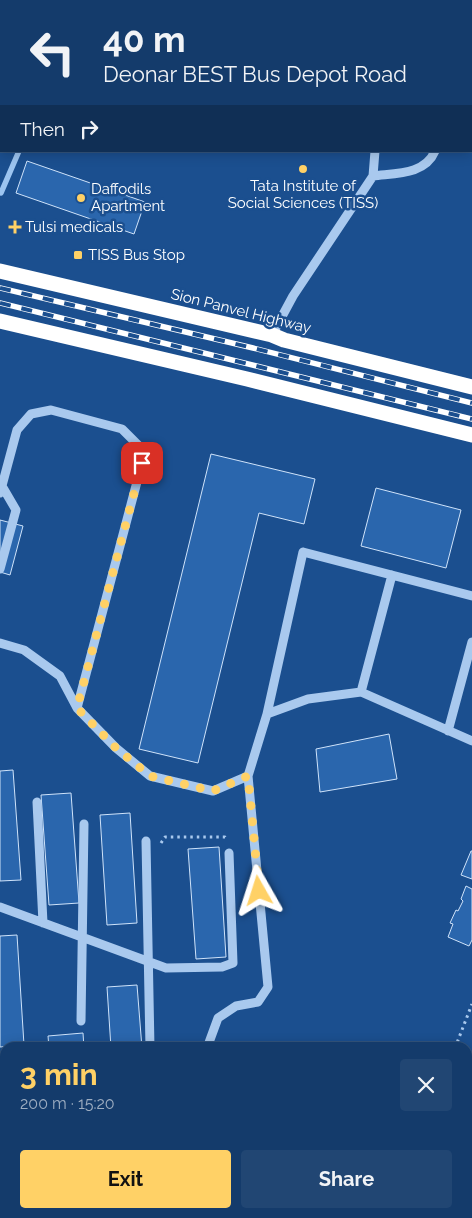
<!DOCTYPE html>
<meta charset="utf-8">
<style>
:root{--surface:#143b6b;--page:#214673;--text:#f1f3f6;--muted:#9dadc1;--line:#33557e;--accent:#ffd166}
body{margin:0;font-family:Raleway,sans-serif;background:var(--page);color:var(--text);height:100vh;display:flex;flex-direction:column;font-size:19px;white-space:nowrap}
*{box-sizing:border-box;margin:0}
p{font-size:16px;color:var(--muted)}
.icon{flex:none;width:28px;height:28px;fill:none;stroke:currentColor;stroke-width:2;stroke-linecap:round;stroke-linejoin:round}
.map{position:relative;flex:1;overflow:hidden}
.details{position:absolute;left:0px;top:1042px;width:472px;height:176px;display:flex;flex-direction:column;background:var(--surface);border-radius:15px 15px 0 0;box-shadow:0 2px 12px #0003,0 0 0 1px var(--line)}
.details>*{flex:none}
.guide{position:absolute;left:0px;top:0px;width:472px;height:152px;box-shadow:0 2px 12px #0003,0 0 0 1px var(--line);background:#143b6b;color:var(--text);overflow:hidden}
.pin{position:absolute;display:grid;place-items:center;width:42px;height:42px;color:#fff;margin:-21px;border-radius:10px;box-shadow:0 2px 8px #0006}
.me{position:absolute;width:55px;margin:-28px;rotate:354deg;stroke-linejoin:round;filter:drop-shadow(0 0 4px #0008)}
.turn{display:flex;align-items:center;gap:18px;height:105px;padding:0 20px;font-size:22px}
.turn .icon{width:65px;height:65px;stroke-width:2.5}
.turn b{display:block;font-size:35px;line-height:42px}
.then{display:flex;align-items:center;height:48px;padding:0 20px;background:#0003;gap:10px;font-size:19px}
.round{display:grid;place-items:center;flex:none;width:52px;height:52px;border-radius:5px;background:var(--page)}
.summary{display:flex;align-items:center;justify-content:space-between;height:85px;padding:0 20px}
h1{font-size:30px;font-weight:700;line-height:38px;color:var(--accent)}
.primary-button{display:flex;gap:10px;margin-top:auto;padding:10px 20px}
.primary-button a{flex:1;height:58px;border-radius:5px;background:var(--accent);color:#111;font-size:20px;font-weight:700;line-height:58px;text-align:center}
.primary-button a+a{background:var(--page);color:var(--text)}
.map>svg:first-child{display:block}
.green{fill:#2461a8}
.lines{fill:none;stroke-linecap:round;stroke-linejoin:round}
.stream{stroke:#9cc4f0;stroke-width:5.5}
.building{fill:#2a66ad;stroke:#cfe3fa}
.path{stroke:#a9c9ee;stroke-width:3;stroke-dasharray:2.5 4;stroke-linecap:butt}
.minor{stroke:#a9c9ee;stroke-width:9}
.highway{stroke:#fff;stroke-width:15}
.rail-casing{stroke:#fff;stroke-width:5.5}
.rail{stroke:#1b4f8f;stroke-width:4;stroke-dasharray:11;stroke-linecap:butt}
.route{stroke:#ffd166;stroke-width:9;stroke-dasharray:0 16.2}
.poi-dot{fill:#ffd166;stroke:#1b4f8f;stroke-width:2}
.labels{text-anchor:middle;stroke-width:5;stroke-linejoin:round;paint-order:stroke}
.poi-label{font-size:15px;fill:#fff;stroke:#1b4f8f;text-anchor:start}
.street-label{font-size:15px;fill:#fff;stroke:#1b4f8f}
</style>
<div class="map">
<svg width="472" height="1218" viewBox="0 0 472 1218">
<rect width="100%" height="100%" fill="#1b4f8f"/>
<!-- green -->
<path class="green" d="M 205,1214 L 365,1214 L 363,1218 L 203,1218 Z"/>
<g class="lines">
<!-- stream -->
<path class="stream" d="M 1,193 L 19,151"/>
</g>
<!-- building -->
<path class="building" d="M 27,161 L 145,202 L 134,234 L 16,193 Z
M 211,454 L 315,479 L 304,524 L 259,513 L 198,763 L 139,749 Z
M 376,488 L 461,510 L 446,568 L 361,546 Z
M 0,520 L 23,526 L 10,575 L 0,572 Z
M 389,734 L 397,779 L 320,792 L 316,749 Z
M 13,770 L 21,880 L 0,881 L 0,771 Z
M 71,793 L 79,903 L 49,905 L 41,795 Z
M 130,813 L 137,923 L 107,925 L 100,815 Z
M 219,847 L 226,957 L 196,959 L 188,849 Z
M 471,851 L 472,851 L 472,879 L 461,875 Z
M 466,886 L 472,889 L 472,940 L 469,946 L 448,937 L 453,924 L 450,923 L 456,910 L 458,911 L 463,901 L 461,899 Z
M 17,935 L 24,1045 L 0,1047 L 0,936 Z
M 137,985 L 142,1048 L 111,1048 L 107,987 Z
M 83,1033 L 84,1048 L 49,1048 L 48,1036 Z
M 468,1165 L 472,1166 L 472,1218 L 431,1218 L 433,1214 L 468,1214 Z"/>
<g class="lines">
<!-- path -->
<path class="path" d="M 161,843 L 165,837 L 225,837 L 227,840
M 455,1048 L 472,1004
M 387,1218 L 389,1214"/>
<!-- minor -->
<path class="minor" d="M 43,0 L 44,1
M 310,0 L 311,1
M 0,129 L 1,126
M 373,176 C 395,173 425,175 435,151
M 272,335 L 293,296 L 373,176 L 375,151
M 0,493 L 17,430 L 31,414 L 51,410 L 122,429 L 138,445 L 142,463 L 77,708
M 0,569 L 16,510 L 2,486 L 0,487
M 0,643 L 24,650 L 60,676 L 77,708 L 116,748 L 150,776 L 213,791 L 248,776
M 361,692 L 392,575
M 267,714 L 303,552 L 472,596
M 448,731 L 472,642
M 37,802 L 43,923
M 146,841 L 150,1048
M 0,907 L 166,968 L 222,967 L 233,963 L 229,853
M 81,1021 L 84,824
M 207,1048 L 218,1018 L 236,1006 L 258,1002 L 268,987 L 248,776 L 267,714 L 308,699 L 361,692 L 472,741
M 5,1082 L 5,1083
M 0,1184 L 5,1186
M 80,1214 L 91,1218"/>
<!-- highway -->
<path class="highway" d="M 0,271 L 272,335 L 284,340 L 472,387
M 0,321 L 247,379 L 472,435"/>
<defs>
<path id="rail" d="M 0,288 L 253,348 L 472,403
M 0,303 L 472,419"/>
</defs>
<!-- rail casing -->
<use href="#rail" class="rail-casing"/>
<!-- rail -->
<use href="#rail" class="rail"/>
</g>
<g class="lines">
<!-- route -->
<path class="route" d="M 142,463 L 77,708 L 116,748 L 150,776 L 213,791 L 248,776 L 259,891"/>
</g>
<!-- markers -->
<g class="poi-dot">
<circle cx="303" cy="169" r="5"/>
<circle cx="81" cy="198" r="5"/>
<path d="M12.5 219.5h5v5h5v5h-5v5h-5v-5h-5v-5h5z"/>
<rect x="73" y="250" width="10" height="10" rx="2.5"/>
</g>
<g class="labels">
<!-- poi labels -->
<g class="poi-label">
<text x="303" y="191" text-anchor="middle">Tata Institute of<tspan x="303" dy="17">Social Sciences (TISS)</tspan></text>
<text x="91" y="194">Daffodils<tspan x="91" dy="17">Apartment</tspan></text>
<text x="25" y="232">Tulsi medicals</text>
<text x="88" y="260">TISS Bus Stop</text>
</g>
<!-- street labels -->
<g class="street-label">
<text transform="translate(241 311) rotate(14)" y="5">Sion Panvel Highway</text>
</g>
</g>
</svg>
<div class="pin" style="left:142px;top:463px;background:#d93025"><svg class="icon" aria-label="arrive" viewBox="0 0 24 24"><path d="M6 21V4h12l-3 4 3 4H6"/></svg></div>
<svg class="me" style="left:259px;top:891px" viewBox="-20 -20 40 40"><path d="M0-17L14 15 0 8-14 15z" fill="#ffd166" stroke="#fff" stroke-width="4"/></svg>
<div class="guide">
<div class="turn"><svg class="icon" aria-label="left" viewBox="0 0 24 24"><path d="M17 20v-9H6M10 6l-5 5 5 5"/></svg><div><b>40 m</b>Deonar BEST Bus Depot Road</div></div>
<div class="then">Then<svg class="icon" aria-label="right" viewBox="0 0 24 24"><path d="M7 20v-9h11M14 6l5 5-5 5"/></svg></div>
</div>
<section class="details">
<div class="summary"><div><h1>3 min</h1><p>200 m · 15:20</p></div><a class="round"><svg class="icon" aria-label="close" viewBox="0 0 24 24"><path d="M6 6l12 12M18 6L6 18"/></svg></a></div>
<div class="primary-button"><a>Exit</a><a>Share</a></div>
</section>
</div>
